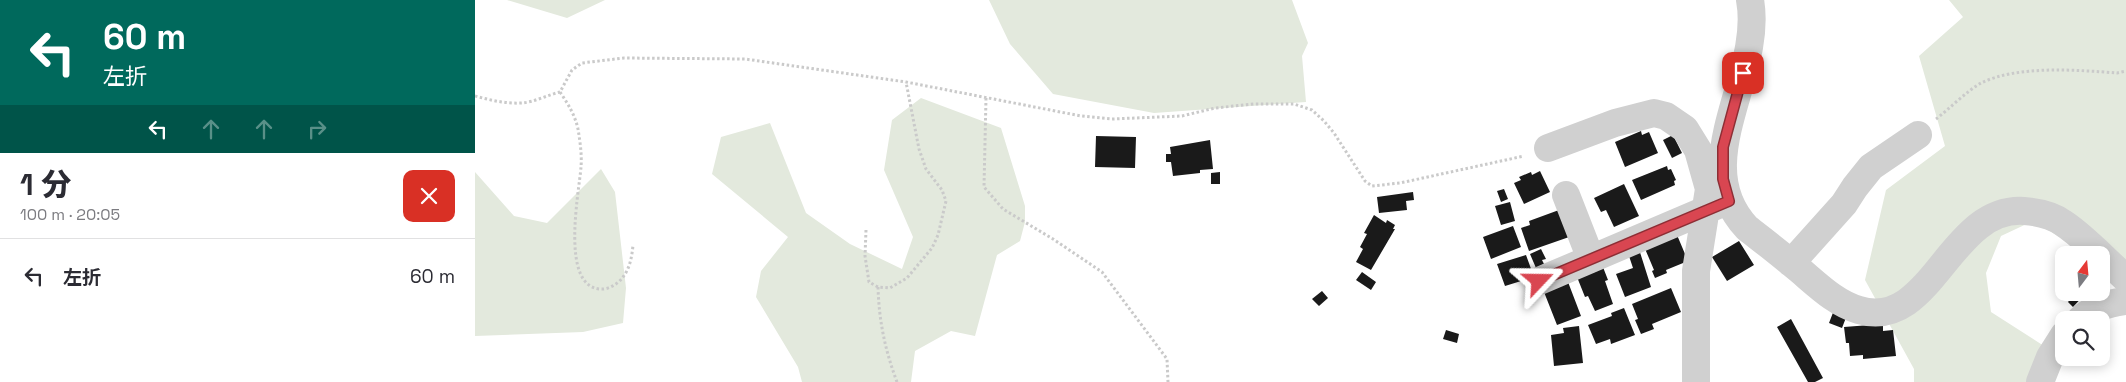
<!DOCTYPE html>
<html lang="ja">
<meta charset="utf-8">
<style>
:root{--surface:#fff;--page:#f2f2f3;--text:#2b2b33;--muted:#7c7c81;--line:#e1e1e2}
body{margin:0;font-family:"Space Grotesk","Noto Sans JP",sans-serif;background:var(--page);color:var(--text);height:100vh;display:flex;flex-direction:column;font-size:19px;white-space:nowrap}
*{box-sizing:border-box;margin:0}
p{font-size:16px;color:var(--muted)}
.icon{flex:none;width:28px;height:28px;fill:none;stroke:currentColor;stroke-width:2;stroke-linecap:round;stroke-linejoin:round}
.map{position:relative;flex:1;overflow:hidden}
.side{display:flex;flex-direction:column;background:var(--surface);width:475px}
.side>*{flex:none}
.hud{background:#00695c;color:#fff;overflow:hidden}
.needle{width:32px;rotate:16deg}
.fabs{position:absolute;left:1580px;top:246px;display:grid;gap:10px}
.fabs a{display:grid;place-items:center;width:55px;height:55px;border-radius:10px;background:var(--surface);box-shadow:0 2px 12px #0003;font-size:25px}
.pin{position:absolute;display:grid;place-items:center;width:42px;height:42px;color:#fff;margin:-21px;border-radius:10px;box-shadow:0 2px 8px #0006}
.me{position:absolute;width:55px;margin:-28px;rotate:67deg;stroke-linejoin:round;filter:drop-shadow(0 0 4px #0008)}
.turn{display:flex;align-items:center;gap:18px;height:105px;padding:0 20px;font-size:22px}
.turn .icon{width:65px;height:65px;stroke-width:2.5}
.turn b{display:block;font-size:35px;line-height:42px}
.lanes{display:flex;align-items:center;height:48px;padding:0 20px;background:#0003;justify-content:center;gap:25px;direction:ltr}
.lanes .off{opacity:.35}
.round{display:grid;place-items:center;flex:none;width:52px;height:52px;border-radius:10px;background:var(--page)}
.headline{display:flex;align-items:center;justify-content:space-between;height:85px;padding:0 20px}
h1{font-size:30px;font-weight:800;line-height:38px}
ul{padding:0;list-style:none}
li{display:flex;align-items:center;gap:15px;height:75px;padding:0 20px;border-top:1px solid var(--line)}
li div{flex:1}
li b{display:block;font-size:19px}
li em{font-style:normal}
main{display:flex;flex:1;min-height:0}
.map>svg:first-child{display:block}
.green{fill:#e3e9dd}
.building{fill:#1a1a1a}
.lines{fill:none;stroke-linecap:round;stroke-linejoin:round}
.path{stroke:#cacaca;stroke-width:3;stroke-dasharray:2.5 2.5;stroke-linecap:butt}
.minor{stroke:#d0d0d0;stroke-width:28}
.route-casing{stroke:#8d2e35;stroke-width:12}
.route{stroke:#d94651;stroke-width:9}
</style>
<main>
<section class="side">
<div class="hud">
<div class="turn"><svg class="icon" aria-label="left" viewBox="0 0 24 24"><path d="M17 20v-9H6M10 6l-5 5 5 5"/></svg><div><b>60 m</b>左折</div></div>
<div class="lanes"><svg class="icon" aria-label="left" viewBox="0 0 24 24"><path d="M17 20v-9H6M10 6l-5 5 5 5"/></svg><svg class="icon off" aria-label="ahead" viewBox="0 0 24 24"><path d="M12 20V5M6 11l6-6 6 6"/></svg><svg class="icon off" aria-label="ahead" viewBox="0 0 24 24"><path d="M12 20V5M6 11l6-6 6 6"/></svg><svg class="icon off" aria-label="right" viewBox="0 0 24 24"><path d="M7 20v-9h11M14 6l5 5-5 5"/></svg></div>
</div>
<div class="headline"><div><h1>1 分</h1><p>100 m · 20:05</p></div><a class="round" style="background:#d93025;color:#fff"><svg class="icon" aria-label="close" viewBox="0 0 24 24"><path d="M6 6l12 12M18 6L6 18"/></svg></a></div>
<ul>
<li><svg class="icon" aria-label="left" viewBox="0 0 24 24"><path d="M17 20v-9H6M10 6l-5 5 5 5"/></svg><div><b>左折</b></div><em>60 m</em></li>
</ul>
</section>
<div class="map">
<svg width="1651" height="382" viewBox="0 0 1651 382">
<rect width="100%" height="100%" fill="#fff"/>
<!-- green -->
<path class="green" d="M 32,0 L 130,0 L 92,18 Z
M 514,0 L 817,0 L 833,43 L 827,56 L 831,102 L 679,113 L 578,94 L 535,44 Z
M 1474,0 L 1651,0 L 1651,277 L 1558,221 L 1526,236 L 1511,273 L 1516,312 L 1569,346 L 1562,382 L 1439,382 L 1439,369 L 1390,280 L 1411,190 L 1470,146 L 1444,56 L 1488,17 Z
M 446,98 L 526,128 L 550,206 L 550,222 L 545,241 L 522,255 L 500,336 L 476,331 L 440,351 L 436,382 L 327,382 L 323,367 L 281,297 L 286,271 L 313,237 L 237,174 L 246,137 L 295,123 L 331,213 L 375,244 L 427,269 L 438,237 L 409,170 L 417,120 Z
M 126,169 L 140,192 L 151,288 L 148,323 L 108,332 L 0,336 L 0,172 L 39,216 L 72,223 Z"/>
<!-- building -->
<path class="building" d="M 1166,131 L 1167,135 L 1174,132 L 1183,153 L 1150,167 L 1140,142 Z
M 1198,135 L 1207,153 L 1197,158 L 1188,140 Z
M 621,136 L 661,137 L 660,168 L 620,167 Z
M 735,140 L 738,169 L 725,170 L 725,173 L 698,176 L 696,162 L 691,162 L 691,154 L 696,154 L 695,147 Z
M 1192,166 L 1193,170 L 1196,169 L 1201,180 L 1199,181 L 1200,185 L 1166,200 L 1157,180 Z
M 1065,171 L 1075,192 L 1049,204 L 1039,183 L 1046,180 L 1044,177 L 1056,172 L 1057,175 Z
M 745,172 L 745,184 L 736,184 L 736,173 Z
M 1149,184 L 1164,216 L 1139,227 L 1131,210 L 1126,212 L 1119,198 Z
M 1029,189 L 1033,199 L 1026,202 L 1022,191 Z
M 938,192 L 939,200 L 931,201 L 932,210 L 904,213 L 902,197 Z
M 1035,202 L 1040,221 L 1026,225 L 1020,206 Z
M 1084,210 L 1097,236 L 1054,251 L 1046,228 L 1055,225 L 1054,221 Z
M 899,215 L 911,223 L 912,220 L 920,225 L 918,229 L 920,229 L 896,270 L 881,262 L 888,249 L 885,247 L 892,234 L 889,233 Z
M 1038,226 L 1046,247 L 1016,259 L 1008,237 Z
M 1202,235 L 1213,261 L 1191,270 L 1192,273 L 1180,278 L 1177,271 L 1179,270 L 1168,244 Z
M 1264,241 L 1279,265 L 1252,281 L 1237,257 Z
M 1163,246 L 1176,287 L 1150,297 L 1141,274 L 1158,268 L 1152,250 Z
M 1066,249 L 1071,259 L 1067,260 L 1069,264 L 1061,268 L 1055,254 Z
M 1051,255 L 1059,277 L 1030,286 L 1022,264 Z
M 1126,262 L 1133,280 L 1130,281 L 1138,304 L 1120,311 L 1113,296 L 1110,297 L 1100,272 Z
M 887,272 L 901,282 L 896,290 L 881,280 Z
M 1093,282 L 1106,316 L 1082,325 L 1069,292 Z
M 1196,288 L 1206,312 L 1177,324 L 1179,329 L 1166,334 L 1160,320 L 1163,319 L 1157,304 Z
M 847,291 L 853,298 L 844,306 L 837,299 Z
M 1601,292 L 1612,292 L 1598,307 L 1593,302 Z
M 1149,308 L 1160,335 L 1136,344 L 1135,339 L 1121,344 L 1113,325 L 1137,316 L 1136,313 Z
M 1359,310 L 1372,315 L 1367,328 L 1354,323 Z
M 1316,319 L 1348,378 L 1340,382 L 1333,382 L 1302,327 Z
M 1408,324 L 1408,331 L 1418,330 L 1421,356 L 1388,359 L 1388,355 L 1375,356 L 1374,343 L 1371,343 L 1369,327 Z
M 1104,326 L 1108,363 L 1079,366 L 1076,335 L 1089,333 L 1088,328 Z
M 971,330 L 984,334 L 982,343 L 968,339 Z"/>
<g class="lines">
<!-- path -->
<path class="path" d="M 85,92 C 93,104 100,115 103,129 C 105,141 107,155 106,167 C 104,193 85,286 125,289 C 133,290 143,284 148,277 C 155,268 157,256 158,245
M 0,96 C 15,100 31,104 47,103 C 59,102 73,95 85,92 L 97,70 L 107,63 L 149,58 L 270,59 L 431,82 L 606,116 L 637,119 L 707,116 L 740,108 L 779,104 L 819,104 L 837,110 L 849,121 L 859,133 L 890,181 L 897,186 L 925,183 L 1049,156
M 511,98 L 509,187 L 528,209 L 578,239 L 627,272 L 692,359 L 693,382
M 1461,119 C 1473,110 1493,90 1506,83 C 1543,65 1603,70 1642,73 L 1651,71
M 391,230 L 390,256 L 394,282 L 403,287 L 415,288 L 432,278 L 457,248 L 463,235 L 471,201 L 467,190 L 451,169 L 444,149 L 431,82
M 403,287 C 404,321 410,350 422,382"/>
<!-- minor -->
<path class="minor" d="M 1275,0 C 1289,76 1210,162 1272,228 C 1286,239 1302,251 1316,263 C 1338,280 1357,302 1384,310 C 1457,332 1474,206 1549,211 C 1562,212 1577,215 1588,223 C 1602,232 1614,244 1626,255
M 1073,148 L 1140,123 L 1179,113 L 1191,116 L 1210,129 L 1223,150 L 1234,189 L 1221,271 L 1221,382
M 1091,195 L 1116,259
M 1626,255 L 1651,279
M 1316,263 L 1369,204 L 1380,187 L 1396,167 L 1443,135
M 1064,281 L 1245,204
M 1605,320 C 1617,308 1635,303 1651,301
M 1565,382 L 1575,357 L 1589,335"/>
</g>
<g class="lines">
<defs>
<path id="route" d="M 1064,281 L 1254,201 L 1248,179 L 1248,147 L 1268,73"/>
</defs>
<!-- route casing -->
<use href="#route" class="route-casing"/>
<!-- route -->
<use href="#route" class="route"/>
</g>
</svg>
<div class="fabs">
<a><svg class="needle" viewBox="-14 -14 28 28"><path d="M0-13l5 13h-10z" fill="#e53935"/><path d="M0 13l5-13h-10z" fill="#7c7c81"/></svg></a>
<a><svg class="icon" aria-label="search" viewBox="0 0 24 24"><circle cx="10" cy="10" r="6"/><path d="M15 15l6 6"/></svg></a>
</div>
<div class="pin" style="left:1268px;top:73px;background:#d93025"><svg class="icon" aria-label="arrive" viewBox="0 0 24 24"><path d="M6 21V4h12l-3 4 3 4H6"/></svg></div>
<svg class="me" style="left:1064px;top:281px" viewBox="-20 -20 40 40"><path d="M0-17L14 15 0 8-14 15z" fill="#d94651" stroke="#fff" stroke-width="4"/></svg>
</div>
</main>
